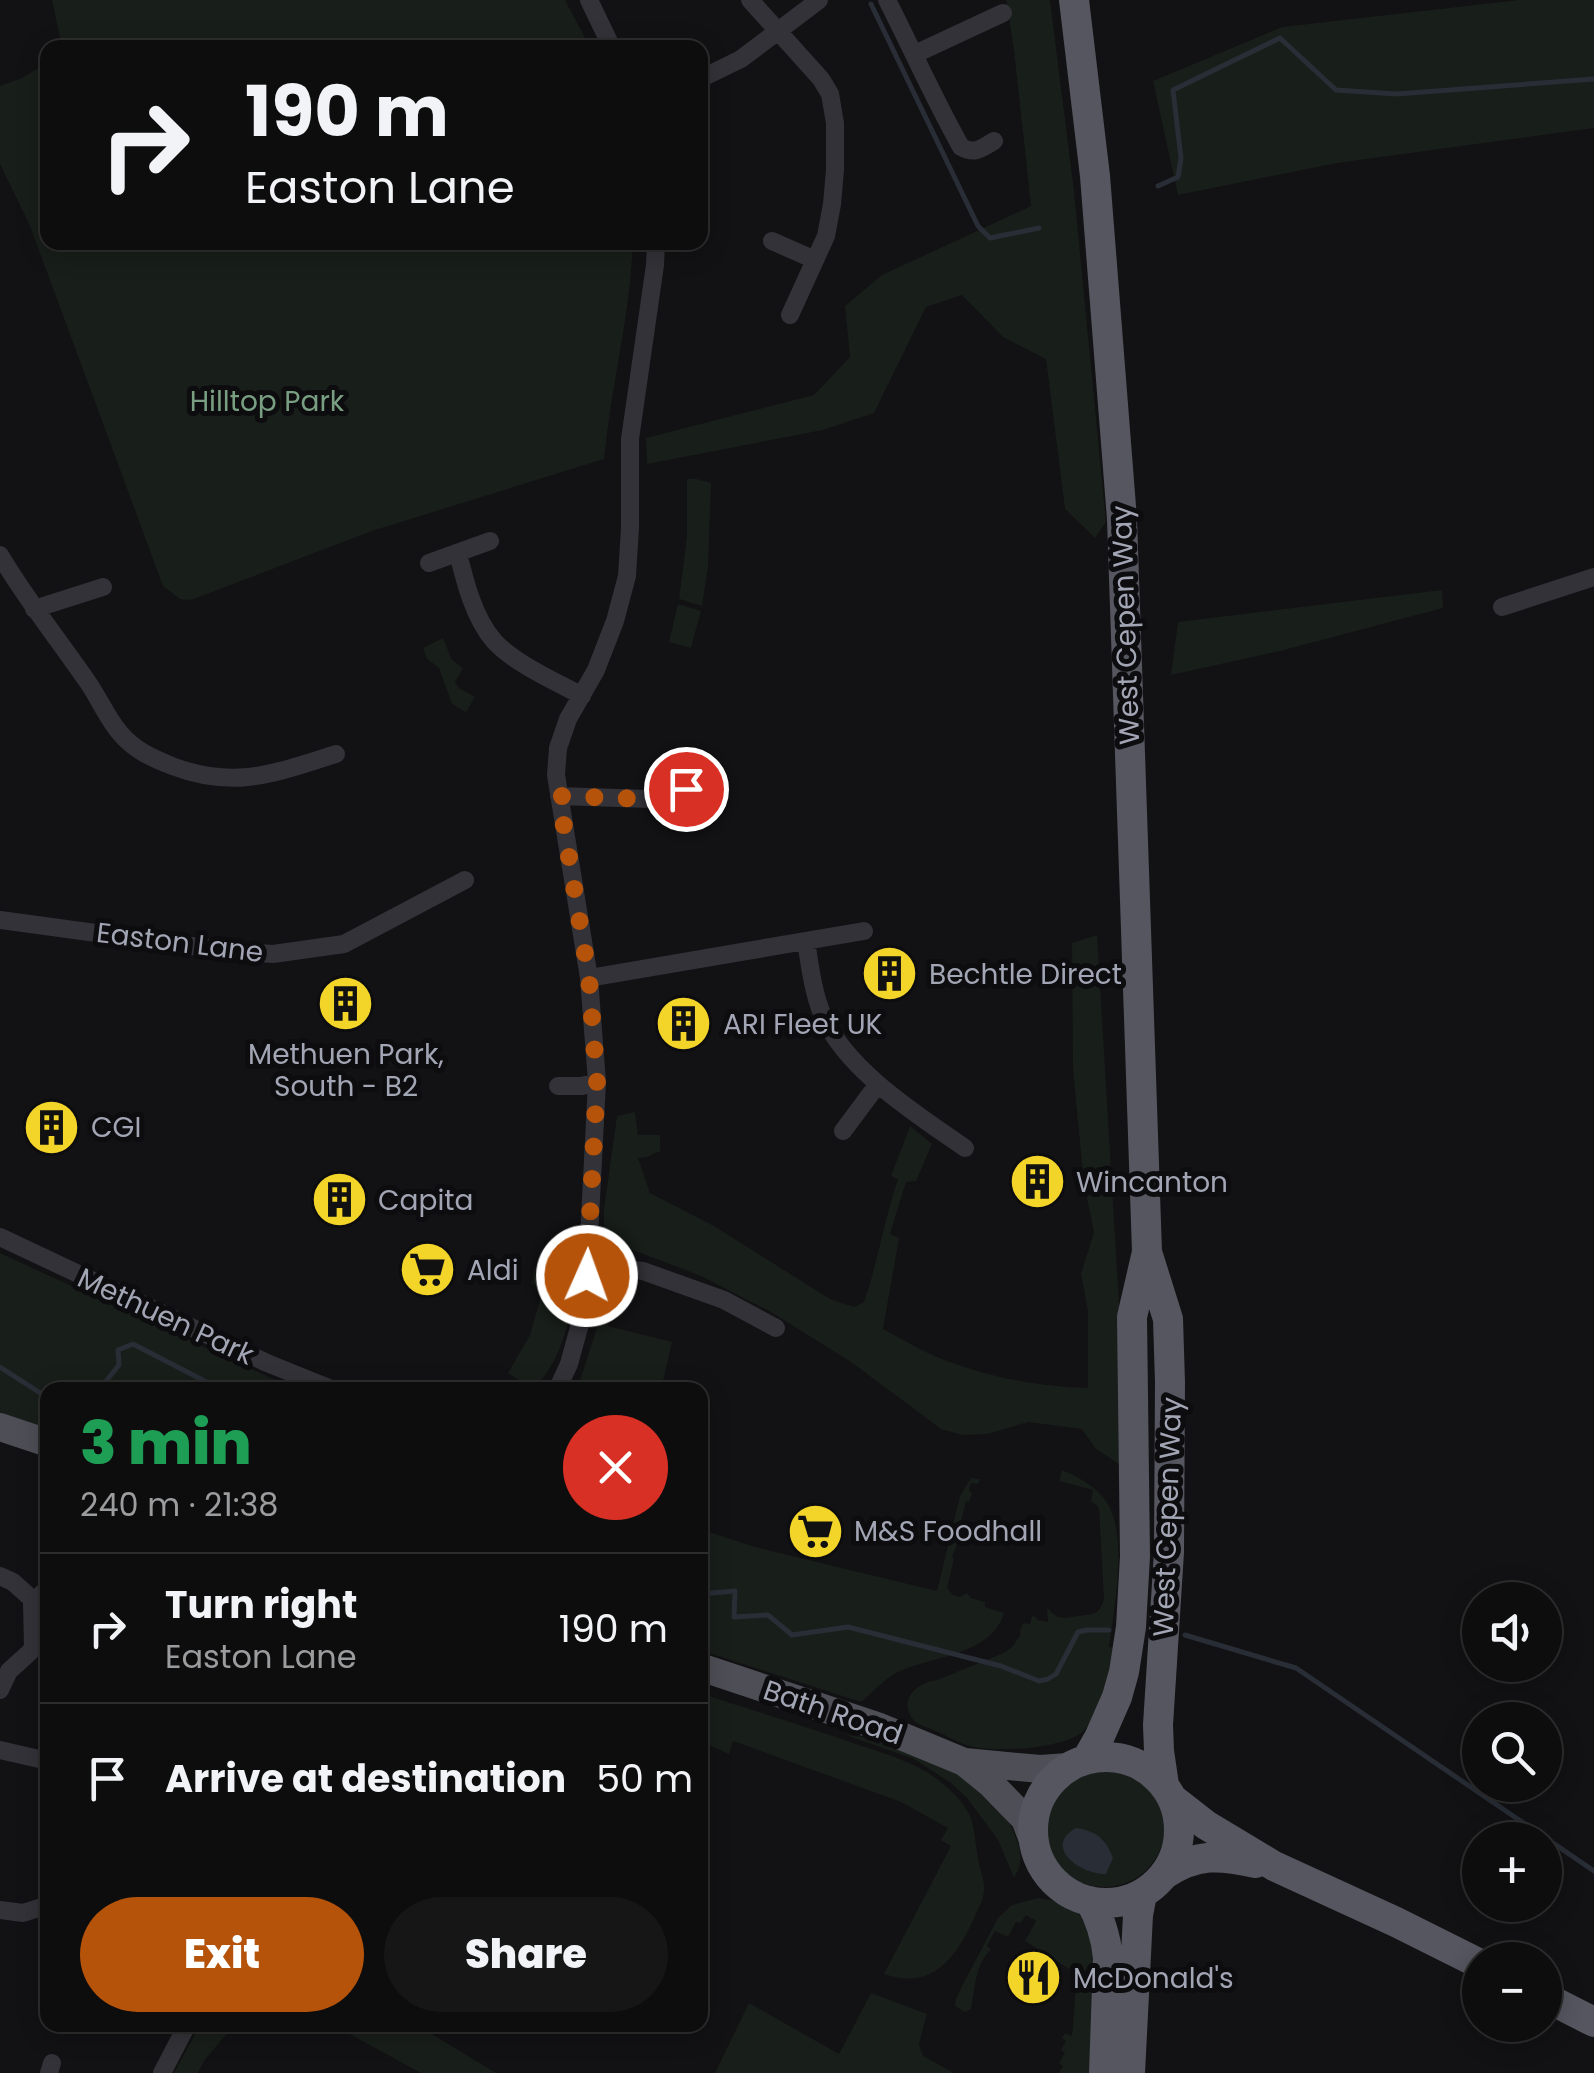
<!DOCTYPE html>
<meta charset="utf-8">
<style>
:root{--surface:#0e0d0e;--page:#171617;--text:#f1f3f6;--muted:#9b9c9e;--line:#2e2d2e;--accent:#b45309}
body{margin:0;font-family:Poppins,sans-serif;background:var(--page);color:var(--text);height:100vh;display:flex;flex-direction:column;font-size:38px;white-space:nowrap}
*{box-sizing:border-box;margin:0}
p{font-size:32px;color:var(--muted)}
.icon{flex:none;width:55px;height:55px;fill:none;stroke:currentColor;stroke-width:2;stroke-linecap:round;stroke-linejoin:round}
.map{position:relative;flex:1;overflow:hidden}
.side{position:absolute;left:40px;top:1382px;width:668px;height:650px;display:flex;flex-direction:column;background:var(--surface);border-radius:20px;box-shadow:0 5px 25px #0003,0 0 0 2px var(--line)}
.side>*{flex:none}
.hud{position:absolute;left:40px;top:40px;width:668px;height:210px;border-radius:20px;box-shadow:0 5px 25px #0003,0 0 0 2px var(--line);background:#0e0d0e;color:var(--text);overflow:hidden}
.controls{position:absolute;left:1462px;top:1582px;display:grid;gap:20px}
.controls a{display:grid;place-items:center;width:100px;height:100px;border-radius:50%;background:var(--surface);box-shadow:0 5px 25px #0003,0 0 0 2px var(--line);font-size:50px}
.pin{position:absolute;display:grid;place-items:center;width:85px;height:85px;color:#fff;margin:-42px;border:5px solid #fff;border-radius:50%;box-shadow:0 2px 10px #0007}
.me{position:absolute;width:110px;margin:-55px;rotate:2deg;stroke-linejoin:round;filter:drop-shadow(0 0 8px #0008)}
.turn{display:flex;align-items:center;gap:35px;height:210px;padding:0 40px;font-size:45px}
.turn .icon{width:130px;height:130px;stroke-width:2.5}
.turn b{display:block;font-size:70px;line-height:85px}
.round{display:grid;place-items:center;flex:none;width:105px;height:105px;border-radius:52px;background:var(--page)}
.head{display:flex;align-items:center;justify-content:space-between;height:170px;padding:0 40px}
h1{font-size:60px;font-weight:800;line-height:75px;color:#1e9e55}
.primary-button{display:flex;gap:20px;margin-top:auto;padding:20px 40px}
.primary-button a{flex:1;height:115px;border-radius:60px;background:var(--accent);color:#fff;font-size:40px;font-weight:800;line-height:115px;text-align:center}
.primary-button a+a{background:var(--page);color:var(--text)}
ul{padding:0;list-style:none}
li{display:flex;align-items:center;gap:30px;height:150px;padding:0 40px;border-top:2px solid var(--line)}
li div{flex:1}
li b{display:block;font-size:38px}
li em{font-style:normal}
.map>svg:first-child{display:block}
.green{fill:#181e1a}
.water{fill:#282d36}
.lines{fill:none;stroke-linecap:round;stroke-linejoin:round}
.stream{stroke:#282d36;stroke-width:5}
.minor{stroke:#323238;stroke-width:18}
.primary{stroke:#4e4e57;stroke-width:28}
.trunk{stroke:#565660;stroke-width:30}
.route{stroke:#b45309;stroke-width:18;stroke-dasharray:0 32.4}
.labels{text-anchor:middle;stroke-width:10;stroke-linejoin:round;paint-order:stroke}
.park-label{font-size:28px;fill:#799f82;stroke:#0d0c0e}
.street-label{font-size:28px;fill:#a2a5b4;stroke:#0d0c0e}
.poi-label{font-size:28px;fill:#a2a5b4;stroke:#0d0c0e;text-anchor:start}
</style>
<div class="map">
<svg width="1594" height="2073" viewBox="0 0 1594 2073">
<rect width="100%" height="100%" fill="#121113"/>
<!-- green -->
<path class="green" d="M 52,0 L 565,0 L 590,47 L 62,47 Z
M 1006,0 L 1050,0 L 1074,191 L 1106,522 L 1095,538 L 1065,509 L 1046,359 L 1003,337 L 962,295 L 926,307 L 874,413 L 823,430 L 647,464 L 646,438 L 814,395 L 850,357 L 845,306 L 882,275 L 1031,206 L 1014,50 Z
M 1519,0 L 1594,0 L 1594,128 L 1337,163 L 1178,195 L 1153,81 L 1282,27 Z
M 47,63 L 48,242 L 633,243 C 630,316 611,387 604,459 L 372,531 L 191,600 L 180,599 L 163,586 L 30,226 L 0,164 L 0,86 L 22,78 Z
M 687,479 L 696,479 L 711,483 L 708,566 L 702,606 L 679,599 L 687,536 Z
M 1442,590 L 1443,608 L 1280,651 L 1171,675 L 1178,622 Z
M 678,604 L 701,611 L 691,648 L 669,642 Z
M 443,638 L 452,660 L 463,668 L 455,682 L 459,688 L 475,697 L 466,712 L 452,704 L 439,668 L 427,659 L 423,648 Z
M 1097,935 L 1129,1471 L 1095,1448 L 1082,1429 L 1028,1422 L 988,1434 L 963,1435 L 941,1429 L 851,1362 L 771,1312 L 701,1276 L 604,1239 L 604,1209 L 617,1116 L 635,1112 L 638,1135 L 660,1135 L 660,1151 L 647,1157 L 638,1158 L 650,1193 L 714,1226 L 830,1299 L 854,1307 L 864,1302 C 878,1262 884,1220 898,1179 L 891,1176 L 910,1126 L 932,1144 L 916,1181 L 906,1182 L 890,1234 L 899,1238 L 883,1329 C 904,1340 925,1353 947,1361 C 993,1378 1040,1387 1088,1388 L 1088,1311 L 1081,1274 L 1094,1232 L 1084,1184 L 1073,1070 L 1072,943 Z
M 0,1253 L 297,1390 L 48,1390 L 47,1434 L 0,1418 Z
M 548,1258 L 562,1263 L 571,1272 C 576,1312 561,1362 533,1390 L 516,1390 L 520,1381 L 508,1373 L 530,1335 L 543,1289 L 532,1284 L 534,1268 L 547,1269 Z
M 615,1287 L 617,1289 L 608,1326 L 672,1342 L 661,1390 L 577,1390 L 607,1296 Z
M 1062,1470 C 1079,1477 1095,1486 1106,1501 C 1129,1534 1114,1609 1109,1647 L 1117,1648 C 1114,1670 1099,1719 1081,1733 C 1060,1749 1000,1752 974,1747 C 962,1745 949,1737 938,1732 C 929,1728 916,1725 911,1717 C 899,1696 920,1682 937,1680 L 1004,1653 L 1013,1646 L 1021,1634 L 1020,1631 L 1023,1623 L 1030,1624 L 1032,1616 L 1036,1617 L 1037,1620 L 1048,1622 L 1047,1607 C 1057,1620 1063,1619 1077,1616 C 1093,1614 1099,1616 1104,1599 L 1099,1508 L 1091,1501 L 1093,1490 L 1059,1481 Z
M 971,1478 L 980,1479 L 978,1484 L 971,1483 L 969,1490 L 972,1493 L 969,1502 L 966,1501 L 960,1525 L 963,1526 L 961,1533 L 959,1532 L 956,1540 L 958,1542 L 952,1557 L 954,1559 L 947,1588 L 953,1595 L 960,1597 L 967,1593 L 971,1598 L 985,1602 L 985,1607 L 1004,1613 C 992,1655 932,1656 898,1672 C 884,1679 872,1693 861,1702 L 700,1650 L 700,1529 L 755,1547 L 937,1591 L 960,1496 Z
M 700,1693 C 751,1710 803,1725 853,1743 C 888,1755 922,1763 949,1789 C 977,1816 972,1823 978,1857 C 979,1867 984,1877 984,1887 C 985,1897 979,1907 975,1916 C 957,1957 933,1991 884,1974 L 951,1846 L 941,1840 L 948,1828 L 901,1802 L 733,1741 L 729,1754 L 700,1741 Z
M 846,1735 C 861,1737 877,1738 892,1743 C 938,1759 1002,1790 1017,1841 C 1022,1854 1022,1865 1014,1878 L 998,1840 L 967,1798 L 951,1783 L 914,1759 Z
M1043 1826a61 61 0 1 1 122 0a61 61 0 1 1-122 0Z
M 1038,1898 L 1062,1902 L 1071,1908 L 1080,1915 L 1093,1936 L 1095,2073 L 1059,2073 L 1063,2066 L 1059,2063 L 1065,2053 L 1061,2050 L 1066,2041 L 1062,2038 L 1065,2033 L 1072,2036 L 1077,1974 L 1025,1941 L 1036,1921 L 1026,1915 L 1021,1923 L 1016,1922 L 1008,1937 L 995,1931 L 987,1946 L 991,1949 C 974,1967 976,1986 971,2009 L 965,2012 L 955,2006 L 956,1999 L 961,1988 L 998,1918 L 1012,1905 Z
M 871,1993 L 927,2014 L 919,2044 L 923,2056 L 954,2073 L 715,2073 L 749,2003 L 839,2054 Z
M 200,2025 L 234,2025 L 204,2061 L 198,2073 L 174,2073 Z
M 333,2025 L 417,2025 L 496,2073 L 421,2073 Z"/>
<!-- water -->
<path class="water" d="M 1076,1828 C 1096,1831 1106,1839 1113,1858 L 1106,1874 C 1081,1875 1042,1847 1076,1828 Z"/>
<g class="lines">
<!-- stream -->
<path class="stream" d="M 871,4 L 978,226 L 990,238 L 1039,228
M 1158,186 L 1178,177 L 1181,158 L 1173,90 L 1280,38 L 1336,90 L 1397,94 L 1594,79
M 0,1367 L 48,1398
M 99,1390 L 119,1365 L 118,1350 L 133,1344 L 222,1390
M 700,1594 L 735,1591 L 734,1617 L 768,1615 L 792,1635 L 848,1627 L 1001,1666 L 1039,1681 L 1048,1679 L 1056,1674 L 1078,1632 L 1087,1630 L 1109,1630
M 1185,1635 L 1296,1668 L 1594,1871"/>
<!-- minor -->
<path class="minor" d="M 589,0 L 612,48
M 750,0 L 821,79 L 830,94 L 835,123 L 835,170 L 832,204 L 826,236 L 790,315
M 887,0 C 912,49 934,99 961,147 C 975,155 982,148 994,141
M 915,54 L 1003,13
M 700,79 L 741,59 L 819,0
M 772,241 L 815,260
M 458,553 C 465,582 474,618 494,641 C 515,664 555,681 582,696
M 0,555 C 26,599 58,639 87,681 C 99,698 107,718 120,733 C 134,750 152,758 172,766 C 235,790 275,773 336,754
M 429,563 L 490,541
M 1502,607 L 1594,577
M 34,609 L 103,587
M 559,796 L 649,799 L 686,789
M 0,920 L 228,951 L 273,954 L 344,944 L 465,880
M 806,941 C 810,966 813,993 823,1016 C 847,1071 918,1115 965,1148
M 589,978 L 864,931
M 558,1086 L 582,1086 L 597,1082
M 843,1131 L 878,1084
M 0,1237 L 267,1363 L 334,1390
M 587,1276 L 624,1269 L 643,1271 L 724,1300 L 776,1328
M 557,1390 L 569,1364 L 583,1313 L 587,1276 L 597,1082 L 589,978 L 556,775 L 558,748 L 568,719 L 596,670 L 615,621 L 627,576 L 630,528 L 630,439 L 655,265 L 656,242
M 0,1576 L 13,1582 L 33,1600
M 0,1690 L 9,1671 L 30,1652 L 33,1647 L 32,1603 L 48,1588
M 0,1750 L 48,1761
M 0,1910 L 23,1913 L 48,1905
M 49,2073 L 52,2063
M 162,2073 L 187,2025"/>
<!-- primary -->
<path class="primary" d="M 0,1427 L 48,1443
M 700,1667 L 877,1726 L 964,1762 L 990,1783 L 1025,1819 L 1034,1843
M 965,1762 L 1040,1769 L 1068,1767"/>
<!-- trunk -->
<path class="trunk" d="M 1074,0 L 1095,176 L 1122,519 L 1147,1252 L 1168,1319 L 1170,1382 L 1169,1552 L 1158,1725 L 1159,1751 L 1164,1785
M1033 1830a73 73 0 1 1 146 0a73 73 0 1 1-146 0Z
M 1087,1759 L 1099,1738 L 1117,1697 L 1124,1672 L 1131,1627 L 1135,1556 L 1132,1317 L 1147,1252
M 1174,1800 L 1206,1825 L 1274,1866 L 1396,1922 L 1480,1964
M 1165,1874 C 1197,1853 1219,1855 1256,1863
M 1090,1901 C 1100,1918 1106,1938 1108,1958 L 1104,2073
M 1545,1997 L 1594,2022
M 1130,2073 L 1138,1915 L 1142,1894"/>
</g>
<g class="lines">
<!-- route -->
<path class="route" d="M 587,1276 L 597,1082 L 589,978 L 559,796 L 648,799 L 686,789"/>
</g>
<!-- icons -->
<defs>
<symbol id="building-disc" viewBox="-11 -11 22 22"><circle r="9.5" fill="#f3d429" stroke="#0d0c0e"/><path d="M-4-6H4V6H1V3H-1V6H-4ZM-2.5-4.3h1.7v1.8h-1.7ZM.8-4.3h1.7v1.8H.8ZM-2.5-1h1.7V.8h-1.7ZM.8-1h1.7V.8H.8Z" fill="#111"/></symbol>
<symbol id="supermarket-disc" viewBox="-11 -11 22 22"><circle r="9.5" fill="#f3d429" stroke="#0d0c0e"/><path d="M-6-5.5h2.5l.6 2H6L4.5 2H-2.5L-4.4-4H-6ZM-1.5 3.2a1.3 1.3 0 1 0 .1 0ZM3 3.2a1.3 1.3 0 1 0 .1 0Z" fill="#111"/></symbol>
<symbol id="restaurant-disc" viewBox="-11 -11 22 22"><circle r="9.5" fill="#f3d429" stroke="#0d0c0e"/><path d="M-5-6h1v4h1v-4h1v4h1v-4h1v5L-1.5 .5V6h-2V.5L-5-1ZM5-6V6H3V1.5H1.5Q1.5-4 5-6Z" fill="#111"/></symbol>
</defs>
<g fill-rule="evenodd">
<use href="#building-disc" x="858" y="942" width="63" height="63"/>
<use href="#building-disc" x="314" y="972" width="63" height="63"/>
<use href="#building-disc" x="652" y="992" width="63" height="63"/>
<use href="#building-disc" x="20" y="1096" width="63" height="63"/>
<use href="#building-disc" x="1006" y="1150" width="63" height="63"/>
<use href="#building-disc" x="308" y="1168" width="63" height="63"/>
<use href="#supermarket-disc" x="396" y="1238" width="63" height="63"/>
<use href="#supermarket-disc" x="784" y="1500" width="63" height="63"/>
<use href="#restaurant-disc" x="1002" y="1946" width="63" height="63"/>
</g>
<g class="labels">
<!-- park labels -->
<g class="park-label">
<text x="267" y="411">Hilltop Park</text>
</g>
<!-- street labels -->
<g class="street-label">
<text transform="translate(1125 625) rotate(-92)" y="10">West Cepen Way</text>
<text transform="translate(180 942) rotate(7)" y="10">Easton Lane</text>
<text transform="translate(166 1316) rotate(25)" y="10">Methuen Park</text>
<text transform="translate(1167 1517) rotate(-88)" y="10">West Cepen Way</text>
<text transform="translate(833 1712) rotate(19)" y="10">Bath Road</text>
</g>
<!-- poi labels -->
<g class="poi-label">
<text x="929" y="984">Bechtle Direct</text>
<text x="723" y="1034">ARI Fleet UK</text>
<text x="346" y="1064" text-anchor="middle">Methuen Park,<tspan x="346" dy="32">South - B2</tspan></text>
<text x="91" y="1137">CGI</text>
<text x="1076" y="1192">Wincanton</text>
<text x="378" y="1210">Capita</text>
<text x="467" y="1280">Aldi</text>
<text x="854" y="1541">M&amp;S Foodhall</text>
<text x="1073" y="1988">McDonald's</text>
</g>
</g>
</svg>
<div class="controls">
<a><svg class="icon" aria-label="sound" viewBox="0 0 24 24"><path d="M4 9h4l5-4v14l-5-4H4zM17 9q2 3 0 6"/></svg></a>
<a><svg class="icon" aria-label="search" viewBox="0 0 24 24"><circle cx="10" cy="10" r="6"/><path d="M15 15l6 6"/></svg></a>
<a>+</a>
<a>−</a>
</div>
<div class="pin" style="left:686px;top:789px;background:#d93025"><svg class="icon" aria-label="arrive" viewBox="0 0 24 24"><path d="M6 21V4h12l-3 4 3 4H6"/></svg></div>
<svg class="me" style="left:587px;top:1276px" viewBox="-20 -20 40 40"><circle r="17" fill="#b45309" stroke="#fff" stroke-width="3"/><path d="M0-11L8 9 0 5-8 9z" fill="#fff"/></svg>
<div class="hud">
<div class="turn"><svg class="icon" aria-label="right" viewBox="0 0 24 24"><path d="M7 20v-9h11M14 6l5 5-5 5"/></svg><div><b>190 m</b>Easton Lane</div></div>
</div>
<section class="side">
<div class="head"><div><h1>3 min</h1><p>240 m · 21:38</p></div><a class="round" style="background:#d93025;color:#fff"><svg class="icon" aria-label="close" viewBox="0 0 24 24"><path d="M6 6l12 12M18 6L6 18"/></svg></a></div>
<ul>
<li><svg class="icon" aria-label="right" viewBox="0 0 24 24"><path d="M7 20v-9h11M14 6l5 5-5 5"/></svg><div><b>Turn right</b><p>Easton Lane</p></div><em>190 m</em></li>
<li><svg class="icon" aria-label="arrive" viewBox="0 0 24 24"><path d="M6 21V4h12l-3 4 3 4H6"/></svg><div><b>Arrive at destination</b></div><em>50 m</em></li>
</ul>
<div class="primary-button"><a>Exit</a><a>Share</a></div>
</section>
</div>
